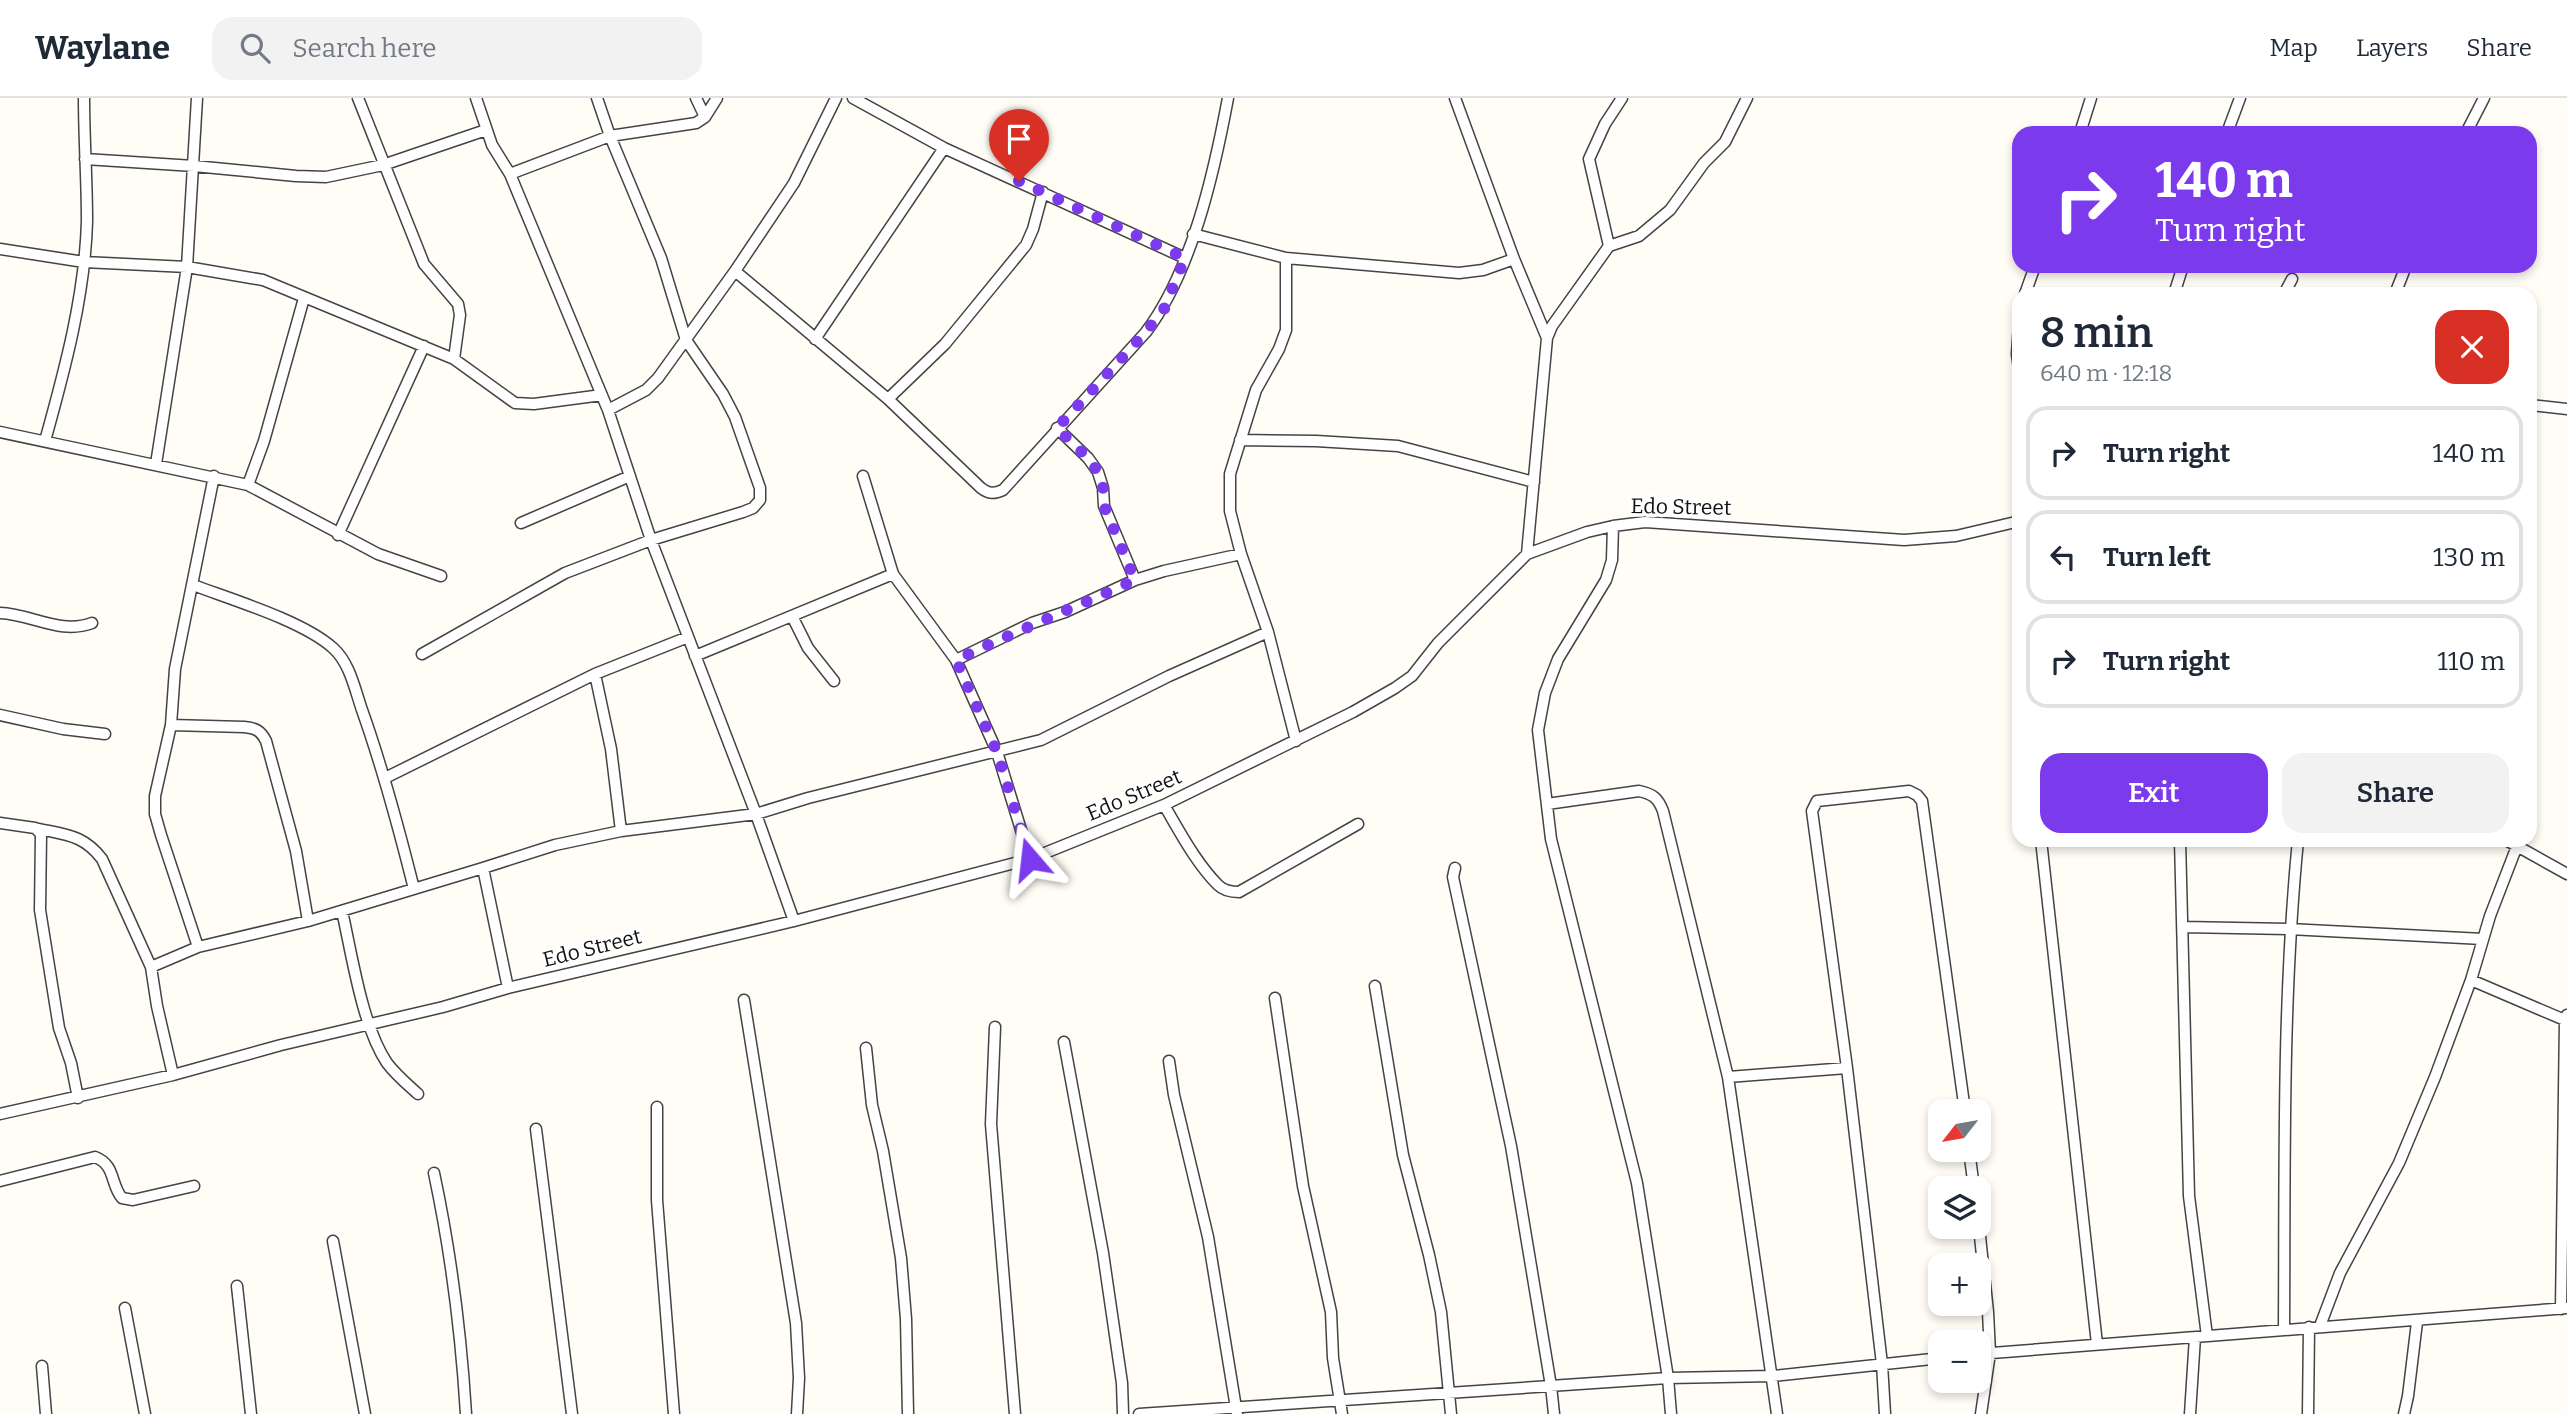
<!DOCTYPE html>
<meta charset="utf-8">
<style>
:root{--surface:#fff;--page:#f2f2f3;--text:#1f2937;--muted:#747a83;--line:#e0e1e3;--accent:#7c3aed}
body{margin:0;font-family:Bitter,serif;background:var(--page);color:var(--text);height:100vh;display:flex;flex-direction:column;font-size:26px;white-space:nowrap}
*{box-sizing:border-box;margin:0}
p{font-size:23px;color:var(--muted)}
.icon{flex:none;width:38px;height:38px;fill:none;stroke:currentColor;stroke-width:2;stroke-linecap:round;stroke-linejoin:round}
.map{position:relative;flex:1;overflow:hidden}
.side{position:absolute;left:2012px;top:189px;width:525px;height:560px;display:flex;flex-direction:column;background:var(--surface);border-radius:21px;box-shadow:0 4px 10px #0003}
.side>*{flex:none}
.hud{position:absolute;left:2012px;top:28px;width:525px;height:147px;border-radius:21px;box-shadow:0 4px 10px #0003;background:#7c3aed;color:#fff;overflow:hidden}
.needle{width:46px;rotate:239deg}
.fabs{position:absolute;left:1928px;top:1001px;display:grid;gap:14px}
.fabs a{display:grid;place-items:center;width:63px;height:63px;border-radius:14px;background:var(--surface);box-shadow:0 4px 10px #0003;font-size:35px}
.pin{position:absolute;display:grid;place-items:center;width:60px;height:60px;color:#fff;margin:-72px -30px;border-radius:50% 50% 50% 0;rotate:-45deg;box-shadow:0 0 7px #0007}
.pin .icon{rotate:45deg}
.me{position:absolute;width:77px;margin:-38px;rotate:343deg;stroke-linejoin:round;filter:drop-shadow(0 0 5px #0008)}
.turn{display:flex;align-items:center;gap:24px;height:147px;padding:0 28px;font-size:32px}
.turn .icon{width:91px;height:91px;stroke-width:2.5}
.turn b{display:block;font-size:49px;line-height:60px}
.round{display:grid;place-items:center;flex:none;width:74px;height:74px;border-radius:21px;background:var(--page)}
.summary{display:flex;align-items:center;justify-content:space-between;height:119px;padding:0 28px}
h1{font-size:42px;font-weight:600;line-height:52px}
.button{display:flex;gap:14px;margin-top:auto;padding:14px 28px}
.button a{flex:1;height:80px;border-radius:21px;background:var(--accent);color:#fff;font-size:28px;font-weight:600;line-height:80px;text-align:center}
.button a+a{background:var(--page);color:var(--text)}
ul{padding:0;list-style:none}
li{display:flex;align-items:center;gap:21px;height:94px;margin:0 14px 10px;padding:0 14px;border:4px solid var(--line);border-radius:21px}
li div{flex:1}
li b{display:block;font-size:26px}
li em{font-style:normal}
header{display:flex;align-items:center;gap:42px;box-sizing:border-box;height:98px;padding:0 35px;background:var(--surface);border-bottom:2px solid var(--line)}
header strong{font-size:33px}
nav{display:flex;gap:38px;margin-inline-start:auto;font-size:24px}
.search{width:490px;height:63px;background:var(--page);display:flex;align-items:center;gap:18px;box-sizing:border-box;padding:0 24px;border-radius:21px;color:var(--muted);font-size:26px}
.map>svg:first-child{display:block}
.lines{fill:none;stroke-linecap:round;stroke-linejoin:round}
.minor-casing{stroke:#444;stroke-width:13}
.minor{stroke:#fff;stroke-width:10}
.route{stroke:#7c3aed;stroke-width:12;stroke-dasharray:0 21.6}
.labels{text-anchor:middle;stroke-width:7;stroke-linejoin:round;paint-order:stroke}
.street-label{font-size:21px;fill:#111;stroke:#fff}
</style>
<header>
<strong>Waylane</strong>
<div class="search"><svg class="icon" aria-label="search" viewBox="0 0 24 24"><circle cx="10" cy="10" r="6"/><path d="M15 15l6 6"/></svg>Search here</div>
<nav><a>Map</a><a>Layers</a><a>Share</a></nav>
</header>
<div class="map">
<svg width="2567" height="1316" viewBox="0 0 2567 1316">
<rect width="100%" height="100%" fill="#fffdf5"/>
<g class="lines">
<defs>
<path id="minor" d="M 358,0 L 424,166 L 458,206 L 460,217 L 454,261
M 476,0 L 492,47 L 510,76 L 608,312 L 651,442 L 756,716 L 794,823
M 696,0 L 705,19
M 836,0 L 794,85 L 735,173 L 888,301 L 981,390 C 989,396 994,396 1003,392 L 1146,234 C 1192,173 1214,75 1228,0
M 853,0 L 944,50 L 1185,160
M 1455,0 L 1514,161 L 1547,240
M 2080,35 L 2091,0
M 2227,35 L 2240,0
M 2466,35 L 2484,0
M 85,61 L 194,68 L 296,78 L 326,79 L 383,67 L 486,32
M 510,76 L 610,38 L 696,25 L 705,19 L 717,0
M 1193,136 L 1286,160 L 1459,175 L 1483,172 L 1514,161
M 1609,148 L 1639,138 L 1670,112 L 1704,65 L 1725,44 L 1747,0
M 0,151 L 84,164 L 187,169 L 263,182 L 454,261 L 515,305 L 534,306 L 602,297
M 1286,160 L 1286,232 L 1279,251 L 1256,292 L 1230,376 L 1230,413 L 1241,456 L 1268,534 L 1296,643
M 2025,196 L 2035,168
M 2174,196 L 2183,168
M 2284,196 L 2292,181
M 2395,196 L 2406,168
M 2020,212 L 2017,256 L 2020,277
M 815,241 L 944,50
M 888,301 L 945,246 L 1026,147 L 1033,131 L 1043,94
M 2530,307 L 2567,311
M 608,312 L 646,292 L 658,280 L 735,173
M 1057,330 L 1088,360 L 1098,374 L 1103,390 L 1104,408 L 1135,482
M 0,334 L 248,387 L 378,456 L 441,478
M 1240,342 L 1316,343 L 1398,348 L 1534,384
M 45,343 C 65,271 85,197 87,123 C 87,82 84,41 84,0
M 156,366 L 187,169 L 197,0
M 863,378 L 893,476 L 956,562 L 997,654 L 1030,761
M 248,387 L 264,343 L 304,200
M 521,425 L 630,378
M 1613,428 L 1612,462 L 1606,482 L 1558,561 L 1545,595 L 1538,632 L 1551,741 L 1637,1085 L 1668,1280 L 1671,1316
M 338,437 L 424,248
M 1527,456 L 1547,240 L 1552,228 L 1609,148 L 1589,61 L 1605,26 L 1622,0
M 193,487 C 233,502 303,523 333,550 C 350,565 355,592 362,612 C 383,671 399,731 414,791
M 0,515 C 32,516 60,537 92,525
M 792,518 L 808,550 L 834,583
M 422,556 L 565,475 L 651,442 L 743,414 L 753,410 L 760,402 L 760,390 L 735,319 L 723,296 L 686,242 L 661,160 L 610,38 L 597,0
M 695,558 L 893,476
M 956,562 L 1032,525 L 1065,514 L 1135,482 L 1164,473 L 1241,456
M 595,576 L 611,651 L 621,733
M 0,617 L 63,631 L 105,636
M 171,627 L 244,629 C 256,630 261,633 266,643 L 296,753 L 308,823
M 385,680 L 595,576 L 688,539
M 1547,706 L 1639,693 C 1653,696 1658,700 1663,713 L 1728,979 L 1777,1316
M 1164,707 C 1180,734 1196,765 1218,787 C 1224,793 1231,794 1239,794 L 1358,726
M 0,725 L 35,730 L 41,736 L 40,812 L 59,930 L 71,965 L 78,1000
M 35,730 C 65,737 83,736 102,761 L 151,869
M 2041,742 L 2097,1246
M 2180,742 L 2189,1098 L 2207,1238
M 2506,742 L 2567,776
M 1455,770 L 1453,779 L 1511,1048 L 1551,1288 L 1554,1316
M 342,813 C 352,857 362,928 387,965 C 396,977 407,986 418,996
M 2183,829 L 2289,831 L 2483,841
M 198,849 L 308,823 L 483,770
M 2471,882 L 2567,923
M 1375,888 L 1403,1057 L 1429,1157 L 1441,1214 L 1451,1316
M 508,890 L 483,770 L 555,747 L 621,733 L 756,716 L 808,700 L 1041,642 L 1169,578 L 1268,534
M 1275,900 L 1303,1088 L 1331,1214 L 1333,1260 L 1342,1316
M 744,902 L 796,1225 L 799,1280 L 797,1316
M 995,929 L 991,1026 L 1015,1316
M 1064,944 L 1103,1155 L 1122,1285 L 1123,1316
M 866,950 L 872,1007 L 883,1053 L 901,1160 L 906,1221 L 908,1316
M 1169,963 L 1174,997 L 1208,1139 L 1237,1316
M 173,977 L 157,908 L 151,869 L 198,849 L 161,737 L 155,716 L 155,698 L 171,627 L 175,571 L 214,378
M 1728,979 L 1847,970
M 657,1009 L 657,1102 L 674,1316
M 0,1016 L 173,977 L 281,947 L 443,909 L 508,890 L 794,823 L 1030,761 L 1164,707 L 1353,614 L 1395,590 L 1412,578 L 1438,545 L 1527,456 L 1587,434 L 1613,428 L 1645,424 L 1904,442 L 1956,438 L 2020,423
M 536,1031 L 572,1316
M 1969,1052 L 1974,1090
M 434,1075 C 451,1155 461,1234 466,1316
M 0,1083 L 95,1059 C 116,1067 110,1086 122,1100 L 133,1102 L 194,1088
M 1979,1129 L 1988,1214 L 1990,1255 L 1981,1316
M 333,1143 L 365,1316
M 237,1188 L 251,1316
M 125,1210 L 145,1316
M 2561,1211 L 2565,921 L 2567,917
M 2320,1228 L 2340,1175 L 2399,1065 L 2435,979 L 2471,882 L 2490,818 L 2517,748
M 2284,1231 C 2285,1068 2282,905 2298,742
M 1979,1256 L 2567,1210
M 42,1268 L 46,1316
M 1139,1316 L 1668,1280 L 1773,1278 L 1941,1260
M 1885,1316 L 1882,1266 L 1847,970 L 1812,713 L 1817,703 L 1909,693 L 1917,697 L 1922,703 L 1965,1013
M 2190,1316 L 2195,1239
M 2308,1316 L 2309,1229
M 2404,1316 L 2408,1298 L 2417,1224"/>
</defs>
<!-- minor casing -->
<use href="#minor" class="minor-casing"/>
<!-- minor -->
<use href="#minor" class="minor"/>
</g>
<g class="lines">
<!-- route -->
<path class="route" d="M 1019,83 L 1185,160 L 1164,211 L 1146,234 L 1057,330 L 1088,360 L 1098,374 L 1103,390 L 1104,408 L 1135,482 C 1075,509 1015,534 956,562 L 997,654 L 1030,761"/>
</g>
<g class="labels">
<!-- street labels -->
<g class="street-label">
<text transform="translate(1681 409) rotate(1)" y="7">Edo Street</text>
<text transform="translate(1134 697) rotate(-23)" y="7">Edo Street</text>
<text transform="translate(592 850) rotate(-14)" y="7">Edo Street</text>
</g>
</g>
</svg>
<div class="fabs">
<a><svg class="needle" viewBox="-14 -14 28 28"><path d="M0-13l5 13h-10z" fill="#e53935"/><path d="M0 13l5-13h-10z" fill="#747a83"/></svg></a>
<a><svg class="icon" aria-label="layers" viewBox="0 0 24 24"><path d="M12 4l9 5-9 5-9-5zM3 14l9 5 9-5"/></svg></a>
<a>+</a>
<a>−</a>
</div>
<div class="pin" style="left:1019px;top:83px;background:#d93025"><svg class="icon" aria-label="arrive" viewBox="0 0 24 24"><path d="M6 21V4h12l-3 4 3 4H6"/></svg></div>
<svg class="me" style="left:1030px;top:761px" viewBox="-20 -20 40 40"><path d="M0-17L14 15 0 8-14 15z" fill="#7c3aed" stroke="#fff" stroke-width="4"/></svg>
<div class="hud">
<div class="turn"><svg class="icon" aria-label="right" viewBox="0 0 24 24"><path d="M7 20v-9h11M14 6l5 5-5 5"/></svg><div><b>140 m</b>Turn right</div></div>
</div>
<section class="side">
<div class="summary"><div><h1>8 min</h1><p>640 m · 12:18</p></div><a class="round" style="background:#d93025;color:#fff"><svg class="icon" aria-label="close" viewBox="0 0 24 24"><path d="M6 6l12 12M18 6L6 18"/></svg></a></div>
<ul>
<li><svg class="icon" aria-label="right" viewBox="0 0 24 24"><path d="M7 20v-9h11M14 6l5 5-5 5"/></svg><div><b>Turn right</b></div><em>140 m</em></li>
<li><svg class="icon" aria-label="left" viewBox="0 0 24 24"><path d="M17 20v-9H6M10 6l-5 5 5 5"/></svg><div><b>Turn left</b></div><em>130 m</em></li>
<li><svg class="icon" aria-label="right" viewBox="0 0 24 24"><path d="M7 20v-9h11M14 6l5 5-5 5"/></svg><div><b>Turn right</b></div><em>110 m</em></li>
</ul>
<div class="button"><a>Exit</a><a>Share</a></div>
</section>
</div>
